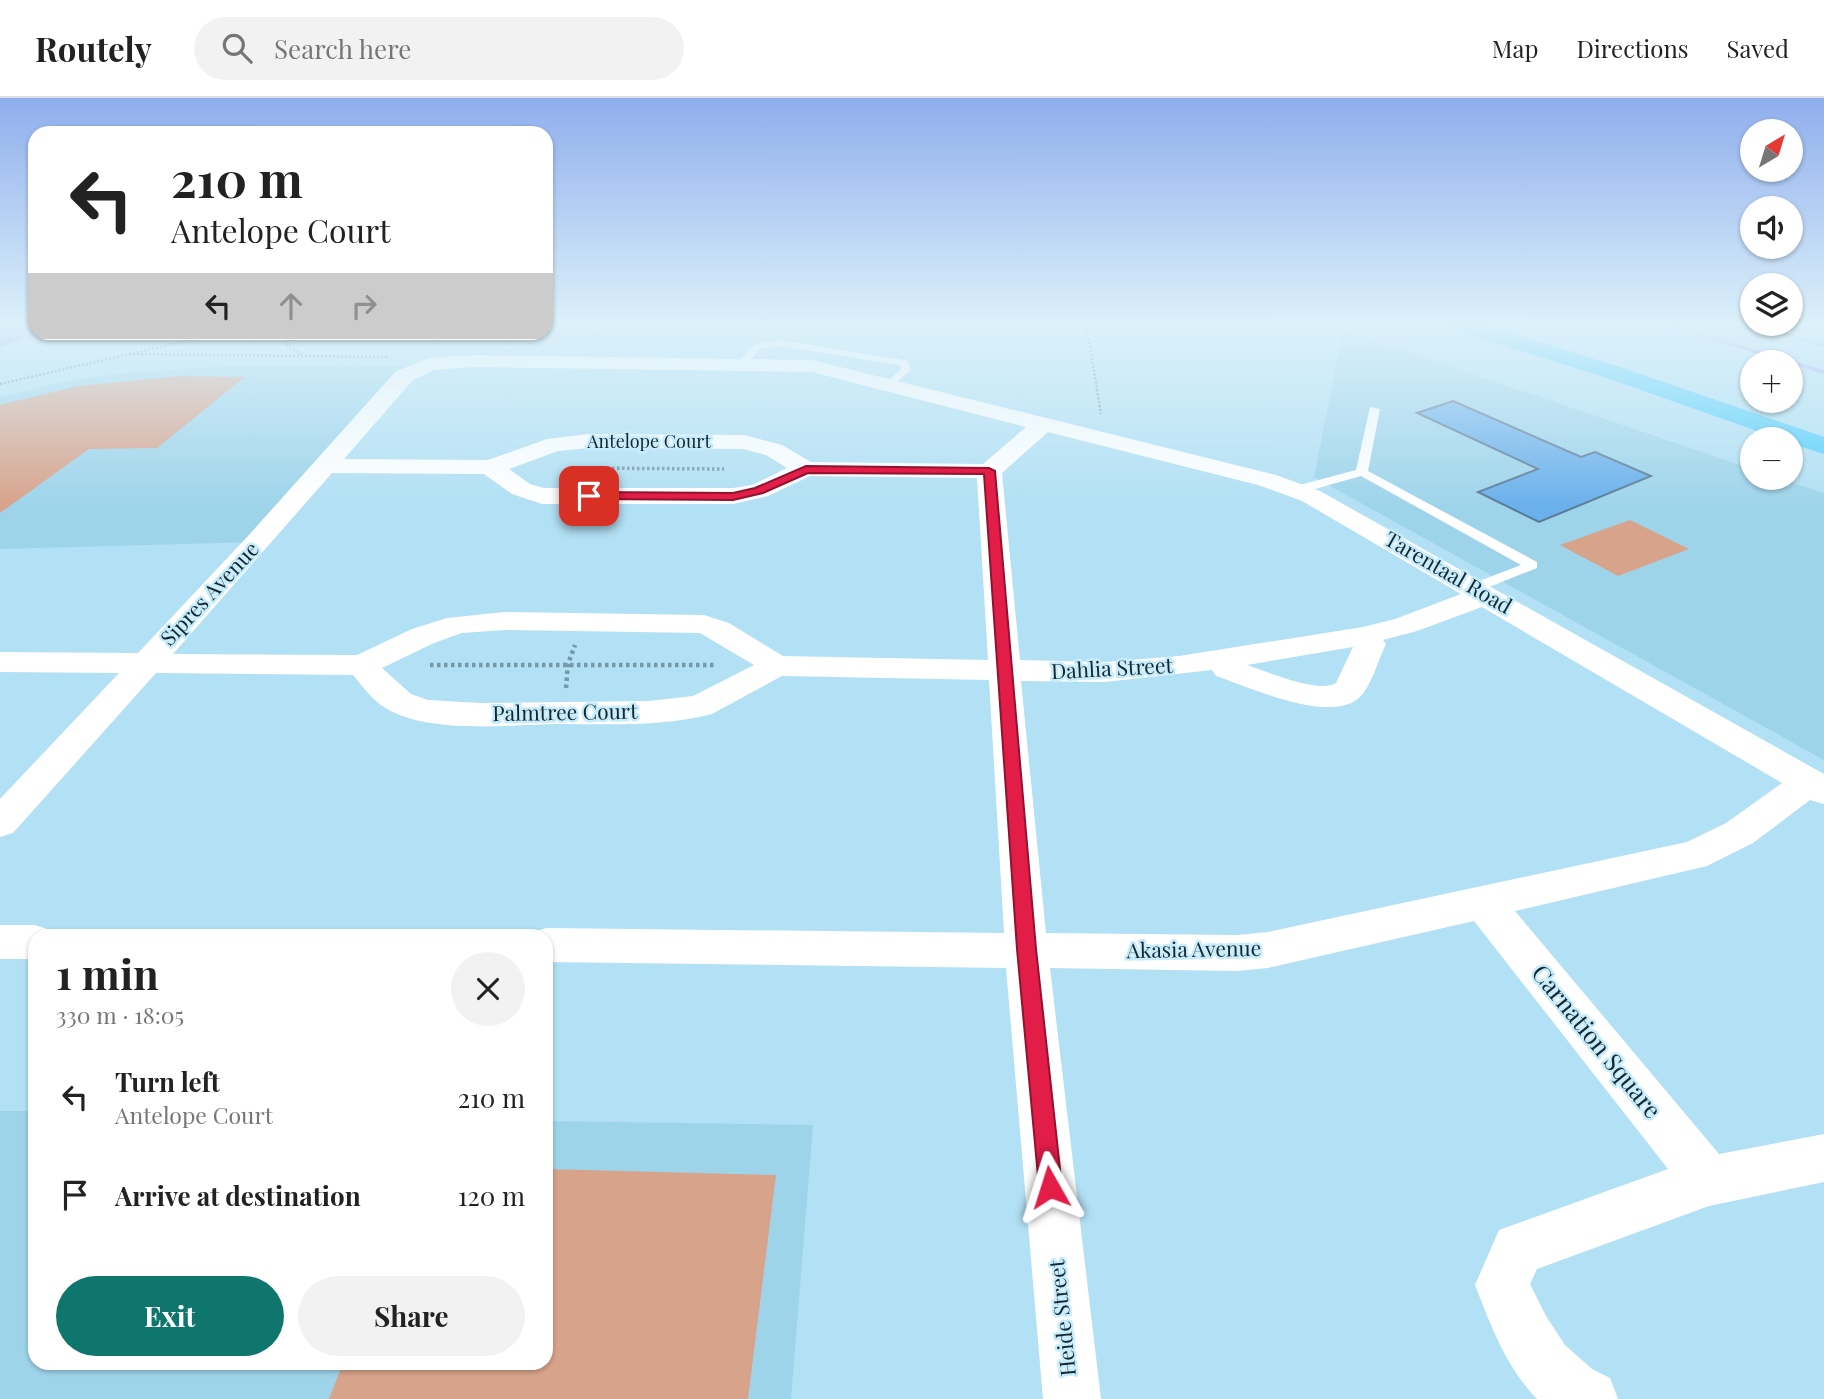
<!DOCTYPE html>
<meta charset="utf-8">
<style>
:root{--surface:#fff;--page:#f2f2f2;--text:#222;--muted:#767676;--line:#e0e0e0;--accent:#0f766e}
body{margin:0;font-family:"Playfair Display",serif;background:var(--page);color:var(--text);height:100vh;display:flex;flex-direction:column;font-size:26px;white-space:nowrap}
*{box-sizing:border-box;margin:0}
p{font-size:23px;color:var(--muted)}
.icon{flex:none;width:38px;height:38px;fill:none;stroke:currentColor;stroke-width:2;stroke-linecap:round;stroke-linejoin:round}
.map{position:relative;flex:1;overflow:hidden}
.side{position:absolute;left:28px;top:831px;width:525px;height:441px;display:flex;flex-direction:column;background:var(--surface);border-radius:21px;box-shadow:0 2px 5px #0004}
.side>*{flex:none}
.top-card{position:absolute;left:28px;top:28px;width:525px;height:214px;border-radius:21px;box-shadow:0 2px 5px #0004;background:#fff;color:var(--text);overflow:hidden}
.needle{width:46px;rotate:38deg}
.buttons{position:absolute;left:1740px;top:21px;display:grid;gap:14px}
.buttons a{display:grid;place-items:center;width:63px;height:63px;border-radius:50%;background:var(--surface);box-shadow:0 2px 5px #0004;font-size:35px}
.pin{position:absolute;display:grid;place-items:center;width:60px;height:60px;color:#fff;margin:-30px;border-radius:14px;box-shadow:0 4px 10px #0006}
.me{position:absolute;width:77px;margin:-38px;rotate:354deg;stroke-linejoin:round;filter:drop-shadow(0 0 5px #0008)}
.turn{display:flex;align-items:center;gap:24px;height:147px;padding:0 28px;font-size:32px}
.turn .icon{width:91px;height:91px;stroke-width:2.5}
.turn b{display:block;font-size:49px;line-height:60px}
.lanes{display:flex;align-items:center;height:66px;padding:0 28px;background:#0003;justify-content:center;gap:35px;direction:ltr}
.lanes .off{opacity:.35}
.round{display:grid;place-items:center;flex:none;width:74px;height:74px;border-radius:37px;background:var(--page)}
.summary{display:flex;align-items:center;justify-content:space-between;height:119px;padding:0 28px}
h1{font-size:42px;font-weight:700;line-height:52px}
.cta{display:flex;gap:14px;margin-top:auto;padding:14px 28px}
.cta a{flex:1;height:80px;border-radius:42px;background:var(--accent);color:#fff;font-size:28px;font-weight:700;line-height:80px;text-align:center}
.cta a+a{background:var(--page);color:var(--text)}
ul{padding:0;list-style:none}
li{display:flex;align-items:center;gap:21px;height:98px;padding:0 28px}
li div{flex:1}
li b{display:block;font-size:26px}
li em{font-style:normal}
header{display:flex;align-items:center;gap:42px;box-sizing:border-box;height:98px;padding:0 35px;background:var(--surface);border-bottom:2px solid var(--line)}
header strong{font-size:33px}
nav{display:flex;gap:38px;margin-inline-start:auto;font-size:24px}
.search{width:490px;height:63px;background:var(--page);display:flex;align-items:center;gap:18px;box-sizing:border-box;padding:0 24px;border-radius:38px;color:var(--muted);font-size:26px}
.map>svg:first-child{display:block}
.built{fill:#9ed4ea}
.green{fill:#d8a38b}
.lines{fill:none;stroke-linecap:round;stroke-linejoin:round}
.stream{fill:#a9a5f4;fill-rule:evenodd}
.river{fill:#a9a5f4;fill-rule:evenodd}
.building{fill:#6ab0eb;stroke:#5c7a96;stroke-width:2}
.path-far2{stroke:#7699a8;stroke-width:2.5;stroke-dasharray:2 2;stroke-linecap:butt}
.path-far1{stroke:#7699a8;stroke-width:3.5;stroke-dasharray:2.5 2.5;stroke-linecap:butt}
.path{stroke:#7699a8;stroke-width:4.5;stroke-dasharray:3.5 3.5;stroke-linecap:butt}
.lane{fill:#fff;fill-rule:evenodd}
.street{fill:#fff;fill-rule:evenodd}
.highway{fill:#54cffb;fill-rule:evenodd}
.route{fill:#e11d48;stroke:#92132f;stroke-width:2}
.labels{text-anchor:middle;stroke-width:5;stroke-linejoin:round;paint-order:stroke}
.far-street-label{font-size:18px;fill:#15272f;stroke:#c7ecfc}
.street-label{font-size:21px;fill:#15272f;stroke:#c7ecfc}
.near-street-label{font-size:24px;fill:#15272f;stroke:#c7ecfc}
</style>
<header>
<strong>Routely</strong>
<div class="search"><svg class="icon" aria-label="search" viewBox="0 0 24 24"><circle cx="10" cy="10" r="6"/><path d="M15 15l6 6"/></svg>Search here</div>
<nav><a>Map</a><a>Directions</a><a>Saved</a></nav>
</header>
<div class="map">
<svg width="1824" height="1301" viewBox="0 0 1824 1301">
<rect width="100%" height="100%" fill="#b2e0f4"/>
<!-- built -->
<path class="built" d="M 1343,232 L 1752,371 L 1752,380 L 1779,380 L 1824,395 L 1824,662 L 1314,379 Z
M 228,268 L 421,269 L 258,444 L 0,451 L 0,299 L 67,283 L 114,276 Z
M 0,1013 L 35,1013 L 35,1265 L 546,1265 L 546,1023 L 813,1027 L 791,1301 L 0,1301 Z"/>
<!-- green -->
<path class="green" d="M 181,278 L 245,279 L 157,350 L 89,351 L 0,415 L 0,307 L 78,288 Z
M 1630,422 L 1689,451 L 1618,478 L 1560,447 Z
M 546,1071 L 776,1077 L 748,1301 L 329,1301 L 343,1265 L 546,1265 Z"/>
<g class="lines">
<!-- stream -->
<path class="stream" d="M 1659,226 L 1668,226 L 1824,272 L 1824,276 L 1790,266 L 1790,264 L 1785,264 Z"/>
<!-- river -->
<path class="river" d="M 4,226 L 35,226 L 35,234 L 39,234 L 0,250 L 0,228 Z"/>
</g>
<!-- building -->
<path class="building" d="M 1453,303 L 1581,359 L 1595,354 L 1651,378 L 1539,424 L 1478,394 L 1538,371 L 1417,315 Z"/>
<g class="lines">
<!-- path-far2 -->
<path class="path-far2" d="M 586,226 L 596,243
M 1078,226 L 1087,230 L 1101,316
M 1754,226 L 1766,230 L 1776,226
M 1808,226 L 1824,231
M 1766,230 L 1824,248
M 295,234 L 286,247 L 302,257
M 436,242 L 446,234
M 129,256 L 387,259
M 0,286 L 225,234"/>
<!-- path-far1 -->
<path class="path-far1" d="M 582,370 L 724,371"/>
<!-- path -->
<path class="path" d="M 430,567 L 715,567
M 566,590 L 568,566 L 575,547"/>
<!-- lane -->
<path class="lane" d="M 780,242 L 904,262 L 908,263 L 911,272 L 889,290 L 884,287 L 901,271 L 899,267 L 780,248 L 760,251 L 745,268 L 736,266 L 753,247 Z
M 1370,309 L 1380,311 L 1368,373 L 1537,464 L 1537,470 L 1479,493 L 1469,493 L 1467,490 L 1469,487 L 1521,467 L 1361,378 L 1297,396 L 1292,395 L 1292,389 L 1356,372 Z"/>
<!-- street -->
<path class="street" d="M 473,257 L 812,262 L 1276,377 L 1320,393 L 1824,676 L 1824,706 L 1810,702 L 1753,745 L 1707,768 L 1515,813 L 1719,1056 L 1824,1036 L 1824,1084 L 1709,1108 L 1537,1171 L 1530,1186 L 1546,1218 L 1565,1247 L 1592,1271 L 1610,1280 L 1618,1301 L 1537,1301 C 1506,1269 1491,1228 1475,1187 L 1499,1132 L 1668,1071 L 1474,823 L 1268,870 L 1237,873 L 1050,870 L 1101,1301 L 1043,1301 L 1006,870 L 546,864 L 546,838 L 529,838 L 531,835 L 546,830 L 1004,835 L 989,582 L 782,578 L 712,616 C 662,629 608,626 557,626 C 508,627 430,636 387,611 C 373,603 363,589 353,577 L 156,575 L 13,735 L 0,739 L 0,701 L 119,575 L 0,574 L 0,554 L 138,555 L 248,438 L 396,273 L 429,260 ZM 473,269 L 812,274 L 1026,329 L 983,366 L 811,364 L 782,347 L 744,337 L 589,336 L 547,341 L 488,362 L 344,361 L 412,283 L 433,272 ZM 1048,334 L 1258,387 L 1302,403 L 1461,496 L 1395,521 L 1363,529 L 1179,558 L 1105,564 L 1020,562 L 1002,375 ZM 589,350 L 743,351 L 766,357 L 787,370 L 752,387 L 733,390 L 544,390 L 530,386 L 509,371 L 558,353 ZM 332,375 L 484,376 L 512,396 L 542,406 L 733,406 L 768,398 L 810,378 L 977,380 L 988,562 L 783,558 L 729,525 L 704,517 L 505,514 L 447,520 L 412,531 L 357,557 L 173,556 ZM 1482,509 L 1782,685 L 1726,725 L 1687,744 L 1268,834 L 1237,837 L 1046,835 L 1021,583 L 1105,584 L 1212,572 L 1216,578 C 1249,589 1331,627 1360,599 C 1372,587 1378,562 1386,546 L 1383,542 L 1417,533 ZM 505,532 L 700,535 L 754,567 L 693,598 L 649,603 L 481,605 L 428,602 L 411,596 L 382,570 L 434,545 L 462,535 ZM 1353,549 L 1336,585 C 1318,596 1266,573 1247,567 Z
M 0,827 L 35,827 L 50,832 L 53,838 L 35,838 L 35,861 L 0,861 Z"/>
<!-- highway -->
<path class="highway" d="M 1449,226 L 1482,226 L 1620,269 L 1824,339 L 1824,356 L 1790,345 L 1790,341 L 1780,341 L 1604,279 L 1451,231 Z"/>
</g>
<!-- sky -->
<linearGradient id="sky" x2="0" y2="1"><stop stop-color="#8faeed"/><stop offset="0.55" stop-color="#dcf1fa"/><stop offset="1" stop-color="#dcf1fa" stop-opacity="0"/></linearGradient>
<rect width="1824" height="409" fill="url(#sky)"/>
<!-- route -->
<path class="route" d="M 806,368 L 989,370 L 995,373 L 1036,851 L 1062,1089 L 1059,1097 L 1050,1101 L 1042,1097 L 1039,1089 L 1017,851 L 984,376 L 808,375 L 763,395 L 733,402 L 589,401 L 583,398 L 589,394 L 733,395 L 755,390 Z"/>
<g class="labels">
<!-- far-street labels -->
<g class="far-street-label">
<text x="649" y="350">Antelope Court</text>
</g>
<!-- street labels -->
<g class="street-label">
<text transform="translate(1448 475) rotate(30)" y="7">Tarentaal Road</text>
<text transform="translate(210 496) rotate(-47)" y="7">Sipres Avenue</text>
<text transform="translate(1112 571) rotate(-3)" y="7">Dahlia Street</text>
<text transform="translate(565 615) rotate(-1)" y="7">Palmtree Court</text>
<text transform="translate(1194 852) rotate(-1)" y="7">Akasia Avenue</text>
<text transform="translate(1063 1220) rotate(-96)" y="7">Heide Street</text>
</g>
<!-- near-street labels -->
<g class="near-street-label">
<text transform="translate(1596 944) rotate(51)" y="8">Carnation Square</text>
</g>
</g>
</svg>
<div class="buttons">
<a><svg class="needle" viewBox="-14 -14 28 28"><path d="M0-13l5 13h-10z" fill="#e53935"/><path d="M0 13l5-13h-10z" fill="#767676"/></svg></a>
<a><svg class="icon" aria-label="sound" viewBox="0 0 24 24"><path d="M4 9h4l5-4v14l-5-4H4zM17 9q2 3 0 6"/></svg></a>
<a><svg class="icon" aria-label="layers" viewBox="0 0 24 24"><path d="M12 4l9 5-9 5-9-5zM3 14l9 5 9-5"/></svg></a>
<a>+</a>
<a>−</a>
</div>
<div class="pin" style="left:589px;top:398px;background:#d93025"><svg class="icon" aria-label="arrive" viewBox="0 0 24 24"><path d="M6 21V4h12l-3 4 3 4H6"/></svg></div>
<svg class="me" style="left:1050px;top:1089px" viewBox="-20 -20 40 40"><path d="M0-17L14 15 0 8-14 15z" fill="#e11d48" stroke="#fff" stroke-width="4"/></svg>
<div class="top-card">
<div class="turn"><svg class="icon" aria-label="left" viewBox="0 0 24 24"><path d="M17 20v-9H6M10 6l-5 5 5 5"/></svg><div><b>210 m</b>Antelope Court</div></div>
<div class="lanes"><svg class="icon" aria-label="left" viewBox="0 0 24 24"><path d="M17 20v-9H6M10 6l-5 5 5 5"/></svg><svg class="icon off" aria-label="ahead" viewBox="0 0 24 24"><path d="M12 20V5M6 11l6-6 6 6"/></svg><svg class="icon off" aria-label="right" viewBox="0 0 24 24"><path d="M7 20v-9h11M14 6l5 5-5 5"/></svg></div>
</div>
<section class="side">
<div class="summary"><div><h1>1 min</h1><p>330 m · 18:05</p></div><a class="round"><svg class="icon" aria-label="close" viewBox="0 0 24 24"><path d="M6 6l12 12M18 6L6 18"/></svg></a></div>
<ul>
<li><svg class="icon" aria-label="left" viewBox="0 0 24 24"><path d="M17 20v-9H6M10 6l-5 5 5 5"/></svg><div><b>Turn left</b><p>Antelope Court</p></div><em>210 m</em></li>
<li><svg class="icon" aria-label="arrive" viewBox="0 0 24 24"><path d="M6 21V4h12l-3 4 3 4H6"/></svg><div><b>Arrive at destination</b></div><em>120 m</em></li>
</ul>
<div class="cta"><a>Exit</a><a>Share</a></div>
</section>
</div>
